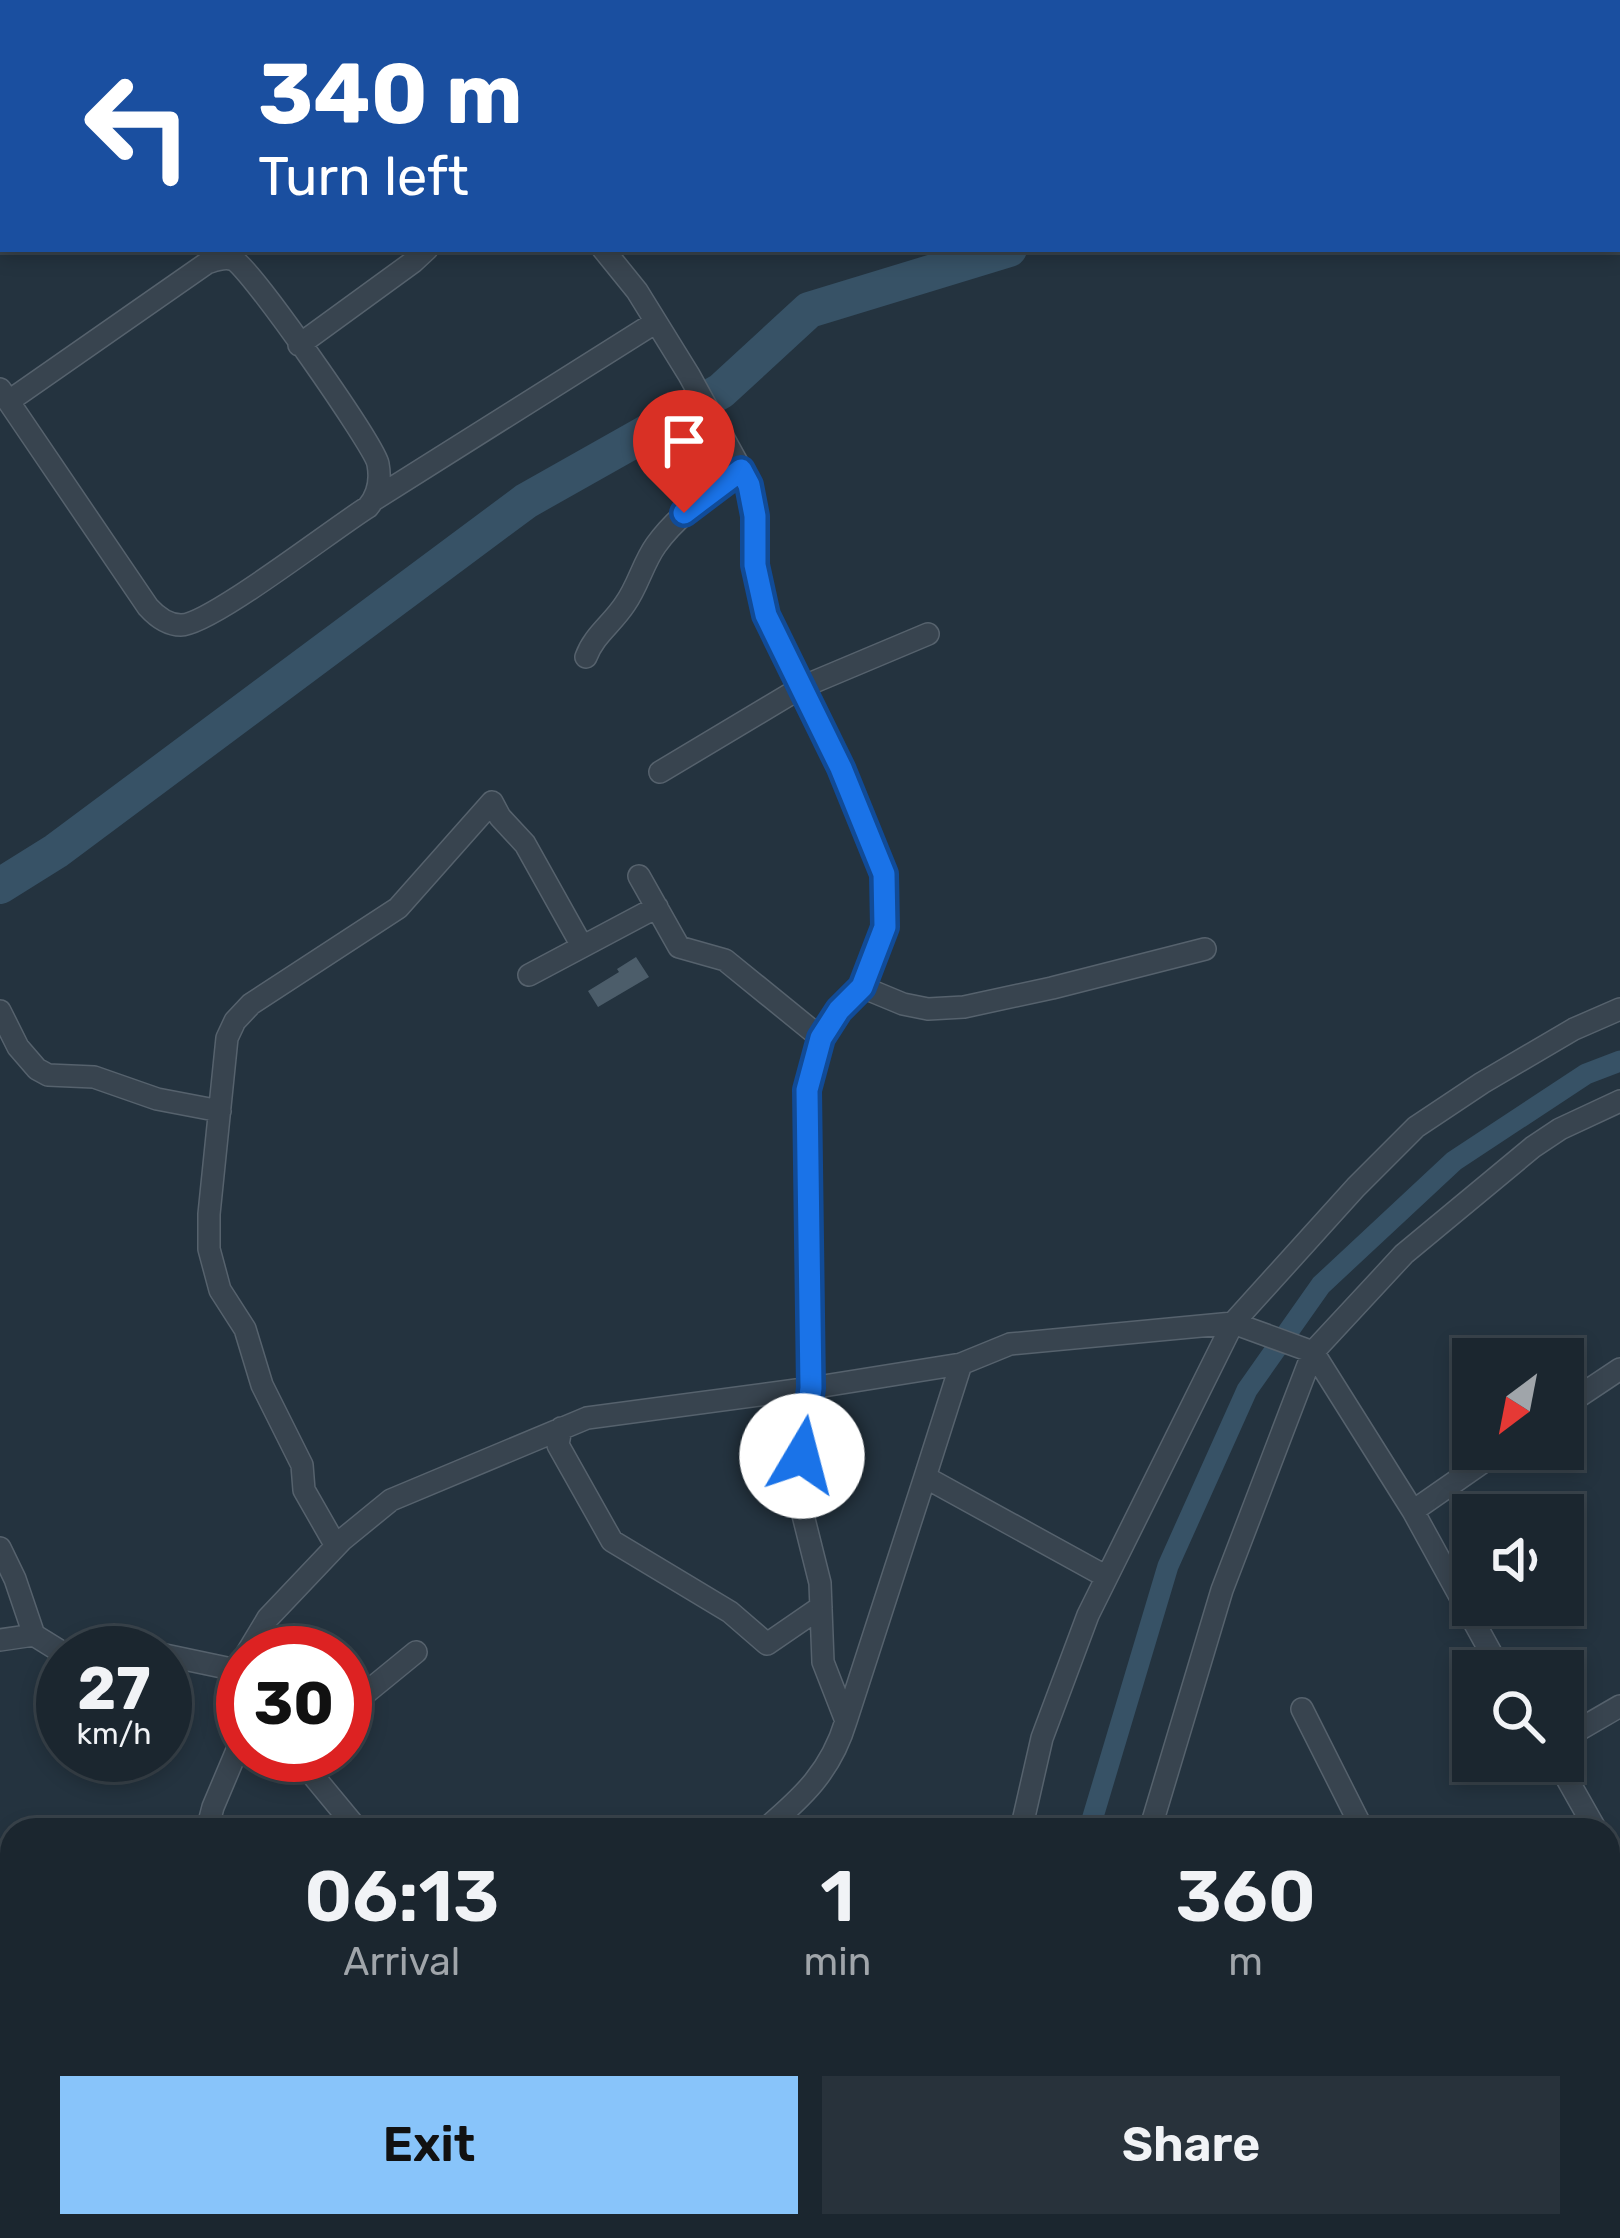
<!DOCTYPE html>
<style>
:root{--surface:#1b262f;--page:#28323b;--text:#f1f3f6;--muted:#a0a5aa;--line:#39434b;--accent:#88c4fa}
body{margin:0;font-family:Rubik,sans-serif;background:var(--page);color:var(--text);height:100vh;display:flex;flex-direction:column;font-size:45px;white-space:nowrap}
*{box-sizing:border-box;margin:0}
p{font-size:39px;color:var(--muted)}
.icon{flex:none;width:66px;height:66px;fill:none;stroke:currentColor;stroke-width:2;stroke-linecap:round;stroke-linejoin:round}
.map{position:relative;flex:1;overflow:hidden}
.drawer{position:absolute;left:0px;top:1818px;width:1620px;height:420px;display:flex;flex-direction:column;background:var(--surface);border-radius:36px 36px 0 0;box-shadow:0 6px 18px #0003,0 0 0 3px var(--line)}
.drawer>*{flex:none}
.top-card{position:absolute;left:0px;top:0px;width:1620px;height:252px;box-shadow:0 6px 18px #0003,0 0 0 3px var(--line);background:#1a4fa0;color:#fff;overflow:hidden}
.needle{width:78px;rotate:212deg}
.buttons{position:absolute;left:1452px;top:1338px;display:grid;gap:24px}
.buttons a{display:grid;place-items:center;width:132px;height:132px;border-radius:0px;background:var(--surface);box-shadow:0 6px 18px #0003,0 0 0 3px var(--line);font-size:60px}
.speed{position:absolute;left:36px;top:1626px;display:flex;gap:24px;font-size:60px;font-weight:700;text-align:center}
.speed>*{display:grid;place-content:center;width:156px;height:156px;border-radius:50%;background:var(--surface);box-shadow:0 6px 18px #0003,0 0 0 3px var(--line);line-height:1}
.speed small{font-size:30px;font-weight:400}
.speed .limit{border:18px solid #d22;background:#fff;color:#111}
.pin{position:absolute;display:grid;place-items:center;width:102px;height:102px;color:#fff;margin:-123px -51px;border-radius:50% 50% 50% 0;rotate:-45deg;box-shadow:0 0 12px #0007}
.pin .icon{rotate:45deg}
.me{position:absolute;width:132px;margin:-66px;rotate:8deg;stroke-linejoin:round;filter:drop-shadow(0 0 9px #0008)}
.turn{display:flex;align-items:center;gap:42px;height:252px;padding:0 60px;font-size:54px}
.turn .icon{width:156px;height:156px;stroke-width:2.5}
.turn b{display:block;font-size:84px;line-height:102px}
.eta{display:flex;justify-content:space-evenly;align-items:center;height:204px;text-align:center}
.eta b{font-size:72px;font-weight:600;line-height:84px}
.cta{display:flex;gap:24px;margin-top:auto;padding:24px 60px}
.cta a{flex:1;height:138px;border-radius:0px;background:var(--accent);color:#111;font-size:48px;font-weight:600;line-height:138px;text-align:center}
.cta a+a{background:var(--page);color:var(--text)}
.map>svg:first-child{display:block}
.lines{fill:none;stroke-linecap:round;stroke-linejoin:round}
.canal{stroke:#375266;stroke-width:21}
.river{stroke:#375266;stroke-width:36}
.building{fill:#4c5d6a}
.minor-casing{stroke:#56626d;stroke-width:24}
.minor{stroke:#38444f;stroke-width:21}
.route-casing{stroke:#114b97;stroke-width:30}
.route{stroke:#1a73e8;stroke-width:21}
</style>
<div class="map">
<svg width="1620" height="2238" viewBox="0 0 1620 2238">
<rect width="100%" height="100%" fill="#24333f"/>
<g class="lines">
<!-- canal -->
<path class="canal" d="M 1089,1830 L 1168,1566 L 1247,1390 L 1321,1285 L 1454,1161 L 1586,1074 L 1620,1061
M 894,2238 L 903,2226"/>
<!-- river -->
<path class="river" d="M 1617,72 L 1620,71
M 0,886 L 56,851 L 526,501 L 721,391 L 809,310 L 1009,249"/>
</g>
<!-- building -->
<path class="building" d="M 636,957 L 649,977 L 598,1007 L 588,991 L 619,972 L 617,969 Z"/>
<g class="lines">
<defs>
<path id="minor" d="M 399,0 L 402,3
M 603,249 L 637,291 L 689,375 L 750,486 L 755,516 L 755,565 L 767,615 L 841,768 L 885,874 L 885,927 L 862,987 L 839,1010 L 821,1038 L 807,1090 L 811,1388 L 961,1364 L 1010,1344 L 1233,1323 L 1313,1352 L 1413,1511 L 1501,1671
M 299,345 L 413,262 L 427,249
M 0,389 L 148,607 C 157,617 167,625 181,625 C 210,625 334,528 368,507 C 378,495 381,480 378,464 C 375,446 249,266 234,260 C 225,256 216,260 207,263 L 9,401
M 375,499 L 656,322
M 586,657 C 594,635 612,624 625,604 C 638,586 643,563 656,545 C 678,514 711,493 741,470
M 660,772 L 802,687 L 928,634
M 639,876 L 679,947 L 725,960 L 821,1038
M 529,975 L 657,907
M 862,987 L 903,1004 L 928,1009 L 964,1007 L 1052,988 L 1205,949
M 0,1011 L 18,1047 L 37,1069 L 48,1075 L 94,1077 L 157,1099 L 220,1111
M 961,1364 L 925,1477 L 1105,1576
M 1563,1407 L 1620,1369
M 561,1428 L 558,1445 L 612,1541 L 730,1612 L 767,1644 L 821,1607
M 1413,1511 L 1502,1449
M 336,1546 L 304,1490 L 302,1465 L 262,1385 L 245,1329 L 220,1290 L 209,1249 L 209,1214 L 227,1038 L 235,1021 L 251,1004 L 398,908 L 492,802 L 500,817 L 525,844 L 582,946
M 0,1548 L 15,1579 L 34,1635 L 63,1653
M 0,1640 L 34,1635
M 91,1653 L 125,1648 L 155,1653
M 247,1653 L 268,1618 L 342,1540 L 391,1500 L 587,1418 L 811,1388 L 797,1491 L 820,1583 L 823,1662 L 846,1721 C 831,1771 803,1797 764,1830
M 165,1655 L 241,1671
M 243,1660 L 237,1704 L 243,1716
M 1302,1709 L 1363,1830
M 58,1710 L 63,1703
M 345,1710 L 416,1652
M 846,1721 L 925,1477
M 1563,1739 L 1620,1706
M 296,1755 L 358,1830
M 1557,1761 L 1596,1830
M 207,1830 L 213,1807 L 243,1736
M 1021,1830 L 1042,1738 L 1088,1615 L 1233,1323 L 1356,1187 L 1416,1127 L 1482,1083 L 1574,1029 L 1620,1009
M 1150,1830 L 1222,1590 L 1313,1352 L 1404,1254 L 1533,1147 L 1560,1129 L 1620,1101
M 1608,1851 L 1620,1873
M 0,1936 L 12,1946
M 1608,2074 L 1620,2098
M 0,2202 L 12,2194
M 205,2226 L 209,2238
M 448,2226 L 458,2238
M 747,2226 L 753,2238
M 1522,2226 L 1533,2238
M 832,2238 L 842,2226
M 957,2238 L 966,2226"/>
</defs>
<!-- minor casing -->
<use href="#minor" class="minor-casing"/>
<!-- minor -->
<use href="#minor" class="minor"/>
</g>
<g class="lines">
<defs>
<path id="route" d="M 684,513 L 741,470 L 749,485 L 755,516 L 755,565 L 766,615 L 841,768 L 884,874 L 885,927 L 862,987 L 839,1010 L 821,1038 L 807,1090 L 811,1388 L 802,1456"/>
</defs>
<!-- route casing -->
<use href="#route" class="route-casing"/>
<!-- route -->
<use href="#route" class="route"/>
</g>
</svg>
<div class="buttons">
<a><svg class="needle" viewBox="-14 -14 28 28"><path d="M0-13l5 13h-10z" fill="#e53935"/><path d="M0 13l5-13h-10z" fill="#a0a5aa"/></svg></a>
<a><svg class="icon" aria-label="sound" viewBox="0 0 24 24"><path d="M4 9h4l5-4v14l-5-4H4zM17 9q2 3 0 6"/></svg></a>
<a><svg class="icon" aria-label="search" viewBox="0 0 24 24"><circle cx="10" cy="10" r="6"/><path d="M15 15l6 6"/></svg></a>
</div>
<div class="speed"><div>27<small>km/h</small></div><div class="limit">30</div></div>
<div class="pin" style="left:684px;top:513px;background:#d93025"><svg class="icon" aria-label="arrive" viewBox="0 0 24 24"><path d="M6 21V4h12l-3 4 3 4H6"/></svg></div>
<svg class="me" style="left:802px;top:1456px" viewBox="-20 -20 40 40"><circle r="19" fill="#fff"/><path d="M0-13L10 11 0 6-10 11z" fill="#1a73e8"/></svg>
<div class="top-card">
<div class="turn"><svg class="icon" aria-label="left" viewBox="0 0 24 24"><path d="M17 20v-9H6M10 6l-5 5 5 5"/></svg><div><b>340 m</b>Turn left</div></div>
</div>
<section class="drawer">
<div class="eta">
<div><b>06:13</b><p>Arrival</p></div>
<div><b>1</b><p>min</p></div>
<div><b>360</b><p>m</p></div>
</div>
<div class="cta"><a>Exit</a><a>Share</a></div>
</section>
</div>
